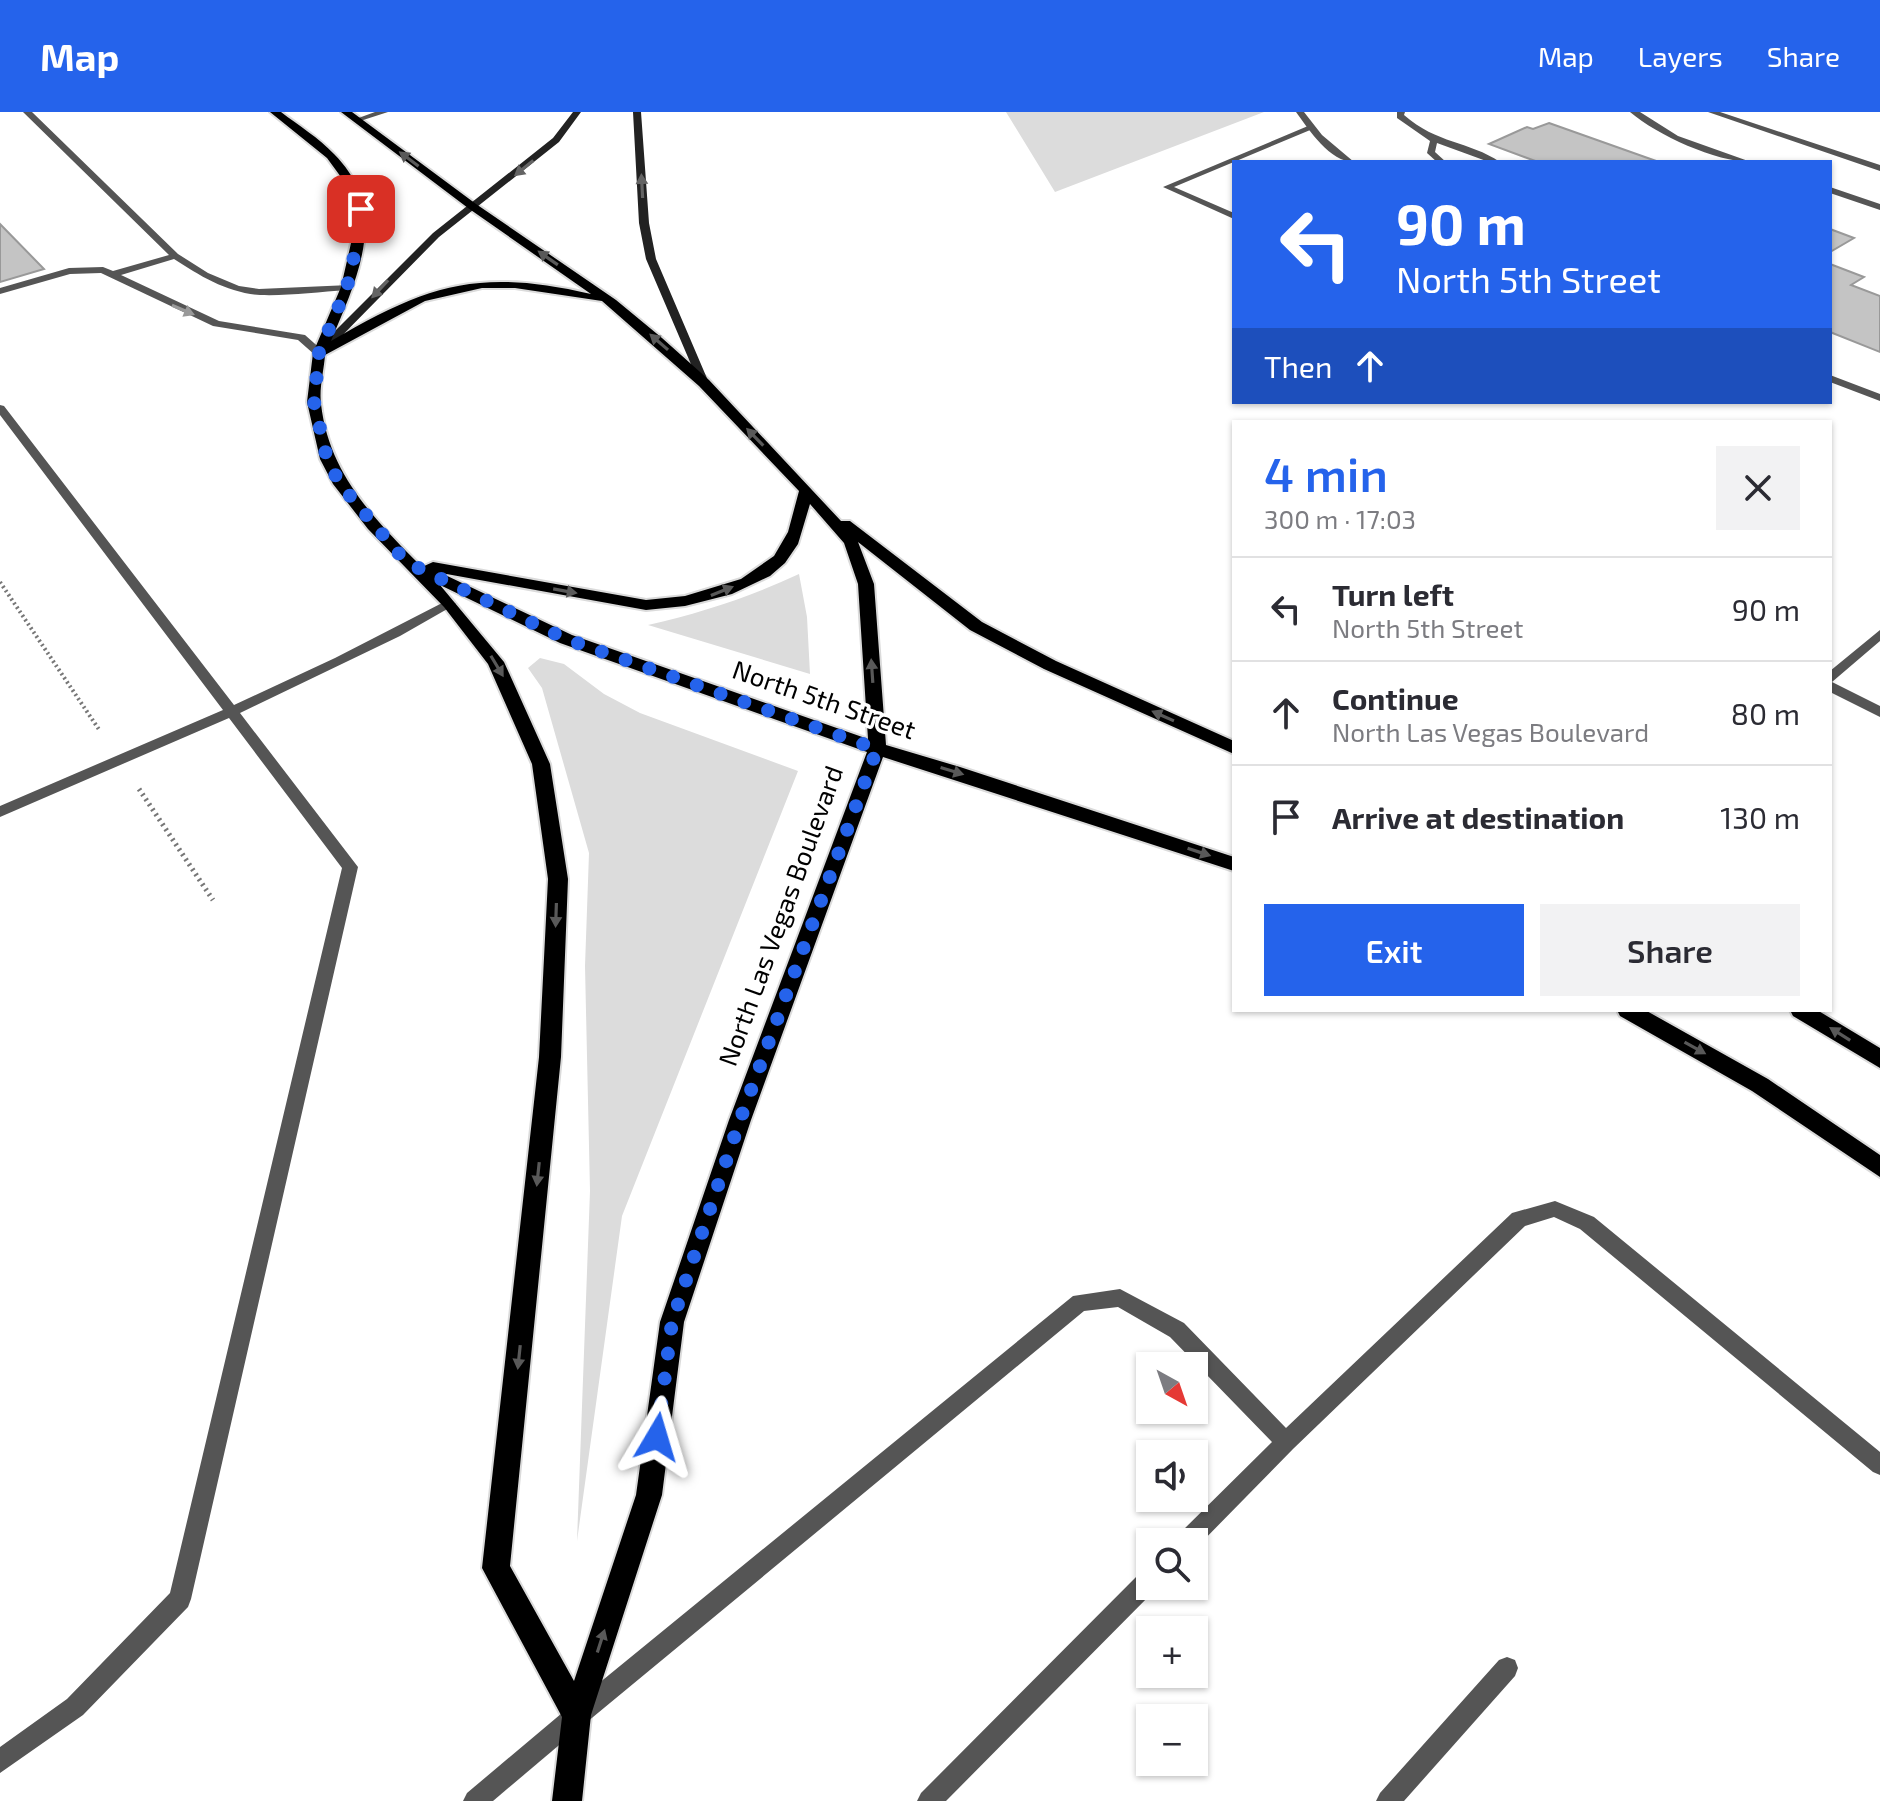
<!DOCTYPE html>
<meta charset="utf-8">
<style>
:root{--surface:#fff;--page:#f2f2f3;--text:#2b2b33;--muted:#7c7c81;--line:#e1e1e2;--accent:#2563eb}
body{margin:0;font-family:"Exo 2",sans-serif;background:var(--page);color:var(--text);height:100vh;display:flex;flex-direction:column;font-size:30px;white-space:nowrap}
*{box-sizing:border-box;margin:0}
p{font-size:26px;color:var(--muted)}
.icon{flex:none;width:44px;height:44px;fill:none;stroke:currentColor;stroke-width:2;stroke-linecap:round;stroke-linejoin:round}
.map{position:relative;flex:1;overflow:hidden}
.drawer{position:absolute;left:1232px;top:308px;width:600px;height:592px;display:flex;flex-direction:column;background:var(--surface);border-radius:0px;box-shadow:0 2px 6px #0004}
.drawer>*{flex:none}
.banner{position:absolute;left:1232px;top:48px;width:600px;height:244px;border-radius:0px;box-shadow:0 2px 6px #0004;background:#2563eb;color:#fff;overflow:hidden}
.needle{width:52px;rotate:140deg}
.controls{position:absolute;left:1136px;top:1240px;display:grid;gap:16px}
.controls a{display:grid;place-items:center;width:72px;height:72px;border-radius:0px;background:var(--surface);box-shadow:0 2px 6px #0004;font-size:40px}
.pin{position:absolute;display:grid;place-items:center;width:68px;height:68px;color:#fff;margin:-34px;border-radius:16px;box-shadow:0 4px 12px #0006}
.me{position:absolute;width:88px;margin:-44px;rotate:7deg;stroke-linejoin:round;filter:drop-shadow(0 0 6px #0008)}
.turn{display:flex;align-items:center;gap:28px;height:168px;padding:0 32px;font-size:36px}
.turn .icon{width:104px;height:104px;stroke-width:2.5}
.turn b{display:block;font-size:56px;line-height:68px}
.then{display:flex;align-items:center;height:76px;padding:0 32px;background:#0003;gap:16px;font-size:30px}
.round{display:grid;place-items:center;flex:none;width:84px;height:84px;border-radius:0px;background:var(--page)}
.summary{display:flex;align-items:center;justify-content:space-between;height:136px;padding:0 32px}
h1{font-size:48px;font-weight:600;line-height:60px;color:var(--accent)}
.action{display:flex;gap:16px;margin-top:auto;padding:16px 32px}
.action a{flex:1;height:92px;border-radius:0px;background:var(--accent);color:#fff;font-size:32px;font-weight:600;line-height:92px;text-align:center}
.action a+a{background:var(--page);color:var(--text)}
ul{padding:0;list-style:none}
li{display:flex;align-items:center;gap:24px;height:104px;padding:0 32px;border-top:2px solid var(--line)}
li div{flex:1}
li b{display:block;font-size:30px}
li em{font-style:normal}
header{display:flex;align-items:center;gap:48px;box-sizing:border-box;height:112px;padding:0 40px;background:var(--accent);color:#fff}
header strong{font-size:38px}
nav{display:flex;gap:44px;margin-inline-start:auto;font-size:28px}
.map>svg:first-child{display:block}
.green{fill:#dcdcdc}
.building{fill:#c4c4c4;stroke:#999;stroke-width:2}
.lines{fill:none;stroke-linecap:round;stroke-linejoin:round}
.primary-casing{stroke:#dbdbdb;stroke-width:4}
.path-far1{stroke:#777;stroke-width:4;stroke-dasharray:2 3;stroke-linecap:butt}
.path{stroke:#777;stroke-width:5;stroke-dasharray:2 4;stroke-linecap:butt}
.service{fill:#555;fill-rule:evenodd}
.minor{fill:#555;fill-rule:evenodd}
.tertiary{fill:#555;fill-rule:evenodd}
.secondary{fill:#222;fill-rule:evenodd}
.primary{fill:#000;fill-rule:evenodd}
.oneway{fill:#595959}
.oneway2{fill:#646464}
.oneway3{fill:#999}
.route{stroke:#2563eb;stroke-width:14;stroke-dasharray:0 25.2}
.labels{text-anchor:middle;stroke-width:7;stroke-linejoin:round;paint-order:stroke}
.street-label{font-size:26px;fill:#000;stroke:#fff}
</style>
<header>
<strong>Map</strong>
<nav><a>Map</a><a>Layers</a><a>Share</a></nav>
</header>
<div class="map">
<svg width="1880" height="1689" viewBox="0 0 1880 1689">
<rect width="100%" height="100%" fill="#fff"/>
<!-- green -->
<path class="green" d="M 1006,0 L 1264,0 L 1055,80 Z
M 799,462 L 807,505 L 810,562 L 648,513 C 701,501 750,485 799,462 Z
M 540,546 L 564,552 L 604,582 L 640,601 L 798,659 L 622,1104 L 577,1429 L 590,1079 L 585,854 L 589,741 L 542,576 L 528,556 Z"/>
<!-- building -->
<path class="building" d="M 1549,11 L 1659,50 L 1538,50 L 1489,32 L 1527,15 L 1533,17 Z
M 0,112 L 44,157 L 0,170 Z
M 1830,117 L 1854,126 L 1830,140 Z
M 1830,152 L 1864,165 L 1851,173 L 1880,184 L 1880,240 L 1830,220 Z"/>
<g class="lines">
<defs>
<path id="primary" d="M 270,0 L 281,0 C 298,13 319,26 334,42 C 391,99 357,166 331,229 C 428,172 479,156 591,182 L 468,96 L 341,0 L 352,0 L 476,92 L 616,188 L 662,226 L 709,268 L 841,409 L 850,409 L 982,510 L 1056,549 L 1234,629 L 1234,642 L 1044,557 L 970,518 L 858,430 L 874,472 L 886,633 L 960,655 L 1234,745 L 1234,759 L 883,645 L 751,1008 L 684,1210 L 662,1383 L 591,1603 L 582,1689 L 552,1689 L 562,1605 L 482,1456 L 539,945 L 548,767 L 532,652 L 488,552 L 444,495 L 368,417 L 333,372 L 320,347 L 307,290 L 313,241 L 341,175 L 354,118 L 355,97 L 349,76 L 327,46 ZM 482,176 L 515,176 L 602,189 L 699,274 L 799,379 L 788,420 L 774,444 L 741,467 L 685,484 L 646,488 L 433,450 L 422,455 C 374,407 329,362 321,292 C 319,276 324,258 325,243 L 425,189 ZM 810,392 L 844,431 L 858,472 L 868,627 L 572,523 L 441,461 L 646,498 L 685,494 L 732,482 L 770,464 L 785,451 L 798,432 ZM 440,473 L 560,531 L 867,640 L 729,1008 L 660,1210 L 636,1383 L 574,1569 L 510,1454 L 561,945 L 568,767 L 550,652 L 504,550 Z
M 1617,898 L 1645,898 L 1768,967 L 1880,1043 L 1880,1065 L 1752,979 L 1620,904 Z
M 1790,898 L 1817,898 L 1880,936 L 1880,956 L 1793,904 Z"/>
</defs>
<!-- primary casing -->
<use href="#primary" class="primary-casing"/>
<!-- path-far1 -->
<path class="path-far1" d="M 0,470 L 100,619"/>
<!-- path -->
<path class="path" d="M 139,677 L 213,788"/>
<!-- service -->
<path class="service" d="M 23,0 L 32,0 L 178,142 L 208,161 L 239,174 L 259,177 L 350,173 L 352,175 L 347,178 C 318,180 288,184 260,183 C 228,181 200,164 174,147 L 121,163 L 219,209 L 305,223 L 323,239 L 323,243 L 315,243 L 298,228 L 213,214 L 101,161 L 70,162 L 0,182 L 0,176 L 69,156 L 103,155 L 113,159 L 169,143 Z
M 375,0 L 388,0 L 357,10 L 353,8 Z
M 1397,0 L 1405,0 L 1404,3 C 1437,32 1469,29 1500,50 L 1489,50 L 1437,31 L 1435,40 L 1446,50 L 1437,50 L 1427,41 L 1430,29 L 1397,6 Z
M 1630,0 L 1640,0 L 1678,24 L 1751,50 C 1716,50 1657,23 1630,0 Z
M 1708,0 L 1720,0 L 1880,53 L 1880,59 Z
M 1308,14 L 1315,16 L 1174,75 L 1234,101 L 1234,107 L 1163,75 Z
M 1830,75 L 1880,92 L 1880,98 L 1830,81 Z
M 0,293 L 4,294 L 234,593 L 335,546 L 446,489 L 450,488 L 456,492 L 400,524 L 240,601 L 358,755 L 191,1487 L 188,1495 L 83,1603 L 0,1661 L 0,1635 L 67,1587 L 170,1481 L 342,756 L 229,606 L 0,705 L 0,694 L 223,598 L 0,303 Z
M 1555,1089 L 1594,1105 L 1880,1340 L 1880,1363 L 1873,1360 L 1580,1117 L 1554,1105 L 1525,1114 L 1293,1337 L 1194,1438 L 1194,1430 L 1176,1430 L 1179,1422 L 1272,1330 L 1170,1225 L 1118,1195 L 1084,1199 L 587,1610 L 579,1614 L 571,1610 L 567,1602 L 571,1594 L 1073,1184 L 1120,1177 L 1184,1211 L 1286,1316 L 1512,1101 Z
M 1150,1456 L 1150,1474 L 1158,1475 L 946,1689 L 917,1689 L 921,1681 L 1142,1459 Z
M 1507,1545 L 1515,1548 L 1518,1556 L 1515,1564 L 1404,1689 L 1376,1689 L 1380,1681 L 1499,1548 Z"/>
<!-- minor -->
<path class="minor" d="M 1296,0 L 1304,0 L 1322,23 L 1354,50 C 1330,50 1309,18 1296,0 Z
M 1830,263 L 1880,282 L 1880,289 L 1830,270 Z
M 1880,518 L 1880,529 L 1832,570 L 1880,594 L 1880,605 L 1830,580 L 1830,559 Z"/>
<!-- tertiary -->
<path class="tertiary" d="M 576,1592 L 584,1596 L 588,1604 L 584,1612 L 493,1689 L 463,1689 L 467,1681 L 568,1596 Z"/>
<!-- secondary -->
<path class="secondary" d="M 573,0 L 581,0 L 559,30 L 439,125 L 323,243 L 315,243 L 315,239 L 433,121 L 553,26 Z
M 633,0 L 641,0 L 649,111 L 656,147 L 709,271 L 708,273 L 699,271 L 646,147 L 639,111 Z"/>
<!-- primary -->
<use href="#primary" class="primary"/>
</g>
<!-- one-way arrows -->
<defs><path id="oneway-solid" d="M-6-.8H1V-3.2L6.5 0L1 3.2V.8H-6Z" transform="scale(2)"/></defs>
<g class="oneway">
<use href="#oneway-solid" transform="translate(409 47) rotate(-143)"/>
<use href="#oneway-solid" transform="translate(548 146) rotate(-145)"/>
<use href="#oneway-solid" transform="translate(659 230) rotate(-139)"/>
<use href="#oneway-solid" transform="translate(755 325) rotate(-134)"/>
<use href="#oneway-solid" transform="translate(565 479) rotate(10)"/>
<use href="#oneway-solid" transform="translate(722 479) rotate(-22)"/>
<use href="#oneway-solid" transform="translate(497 554) rotate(59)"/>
<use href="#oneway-solid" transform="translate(872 559) rotate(-94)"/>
<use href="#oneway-solid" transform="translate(1163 604) rotate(-156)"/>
<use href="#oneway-solid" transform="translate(952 659) rotate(17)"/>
<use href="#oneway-solid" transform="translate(1199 740) rotate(18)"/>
<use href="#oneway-solid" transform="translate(556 803) rotate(92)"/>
<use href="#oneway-solid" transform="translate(1840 922) rotate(-148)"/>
<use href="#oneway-solid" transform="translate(1695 936) rotate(29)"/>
<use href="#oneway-solid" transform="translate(538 1062) rotate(96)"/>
<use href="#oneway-solid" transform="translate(519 1245) rotate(96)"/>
<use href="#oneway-solid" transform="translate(601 1529) rotate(-72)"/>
</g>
<g class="oneway2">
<use href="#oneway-solid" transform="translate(524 56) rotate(141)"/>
<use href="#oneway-solid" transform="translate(642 74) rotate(-93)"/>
<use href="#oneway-solid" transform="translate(380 177) rotate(133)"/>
</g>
<use class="oneway3" href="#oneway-solid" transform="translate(183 198) rotate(23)"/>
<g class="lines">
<!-- route -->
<path class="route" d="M 361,97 L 360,118 L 347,175 L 319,241 L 314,290 L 327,347 L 340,372 L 406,450 L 566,527 L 877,637 L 740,1008 L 672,1210 L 657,1325"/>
</g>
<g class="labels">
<!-- street labels -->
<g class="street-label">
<text transform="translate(824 588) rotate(19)" y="9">North 5th Street</text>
<text transform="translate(781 804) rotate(-70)" y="9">North Las Vegas Boulevard</text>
</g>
</g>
</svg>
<div class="controls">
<a><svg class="needle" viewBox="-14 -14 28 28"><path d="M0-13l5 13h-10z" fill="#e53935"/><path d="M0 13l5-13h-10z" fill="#7c7c81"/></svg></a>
<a><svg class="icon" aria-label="sound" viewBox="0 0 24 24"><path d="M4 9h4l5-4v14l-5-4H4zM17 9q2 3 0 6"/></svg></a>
<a><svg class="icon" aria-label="search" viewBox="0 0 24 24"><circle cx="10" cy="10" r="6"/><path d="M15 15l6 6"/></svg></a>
<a>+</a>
<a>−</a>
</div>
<div class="pin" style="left:361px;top:97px;background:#d93025"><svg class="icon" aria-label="arrive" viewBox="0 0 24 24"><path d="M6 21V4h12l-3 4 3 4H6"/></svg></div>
<svg class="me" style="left:657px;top:1325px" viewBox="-20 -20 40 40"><path d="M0-17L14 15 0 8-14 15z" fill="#2563eb" stroke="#fff" stroke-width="4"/></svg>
<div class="banner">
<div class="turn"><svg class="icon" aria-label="left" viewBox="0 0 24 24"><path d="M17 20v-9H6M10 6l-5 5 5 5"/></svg><div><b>90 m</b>North 5th Street</div></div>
<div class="then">Then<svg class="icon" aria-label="ahead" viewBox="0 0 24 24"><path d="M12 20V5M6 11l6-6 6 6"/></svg></div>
</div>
<section class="drawer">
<div class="summary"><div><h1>4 min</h1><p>300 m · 17:03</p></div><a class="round"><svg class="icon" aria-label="close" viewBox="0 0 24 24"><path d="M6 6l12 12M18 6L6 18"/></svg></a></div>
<ul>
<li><svg class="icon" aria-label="left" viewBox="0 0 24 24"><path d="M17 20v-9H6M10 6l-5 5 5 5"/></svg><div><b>Turn left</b><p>North 5th Street</p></div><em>90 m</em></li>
<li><svg class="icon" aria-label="ahead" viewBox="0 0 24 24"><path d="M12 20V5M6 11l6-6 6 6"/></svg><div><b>Continue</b><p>North Las Vegas Boulevard</p></div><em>80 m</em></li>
<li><svg class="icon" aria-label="arrive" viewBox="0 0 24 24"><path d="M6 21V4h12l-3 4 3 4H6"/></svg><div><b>Arrive at destination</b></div><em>130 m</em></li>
</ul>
<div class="action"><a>Exit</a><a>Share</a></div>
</section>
</div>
